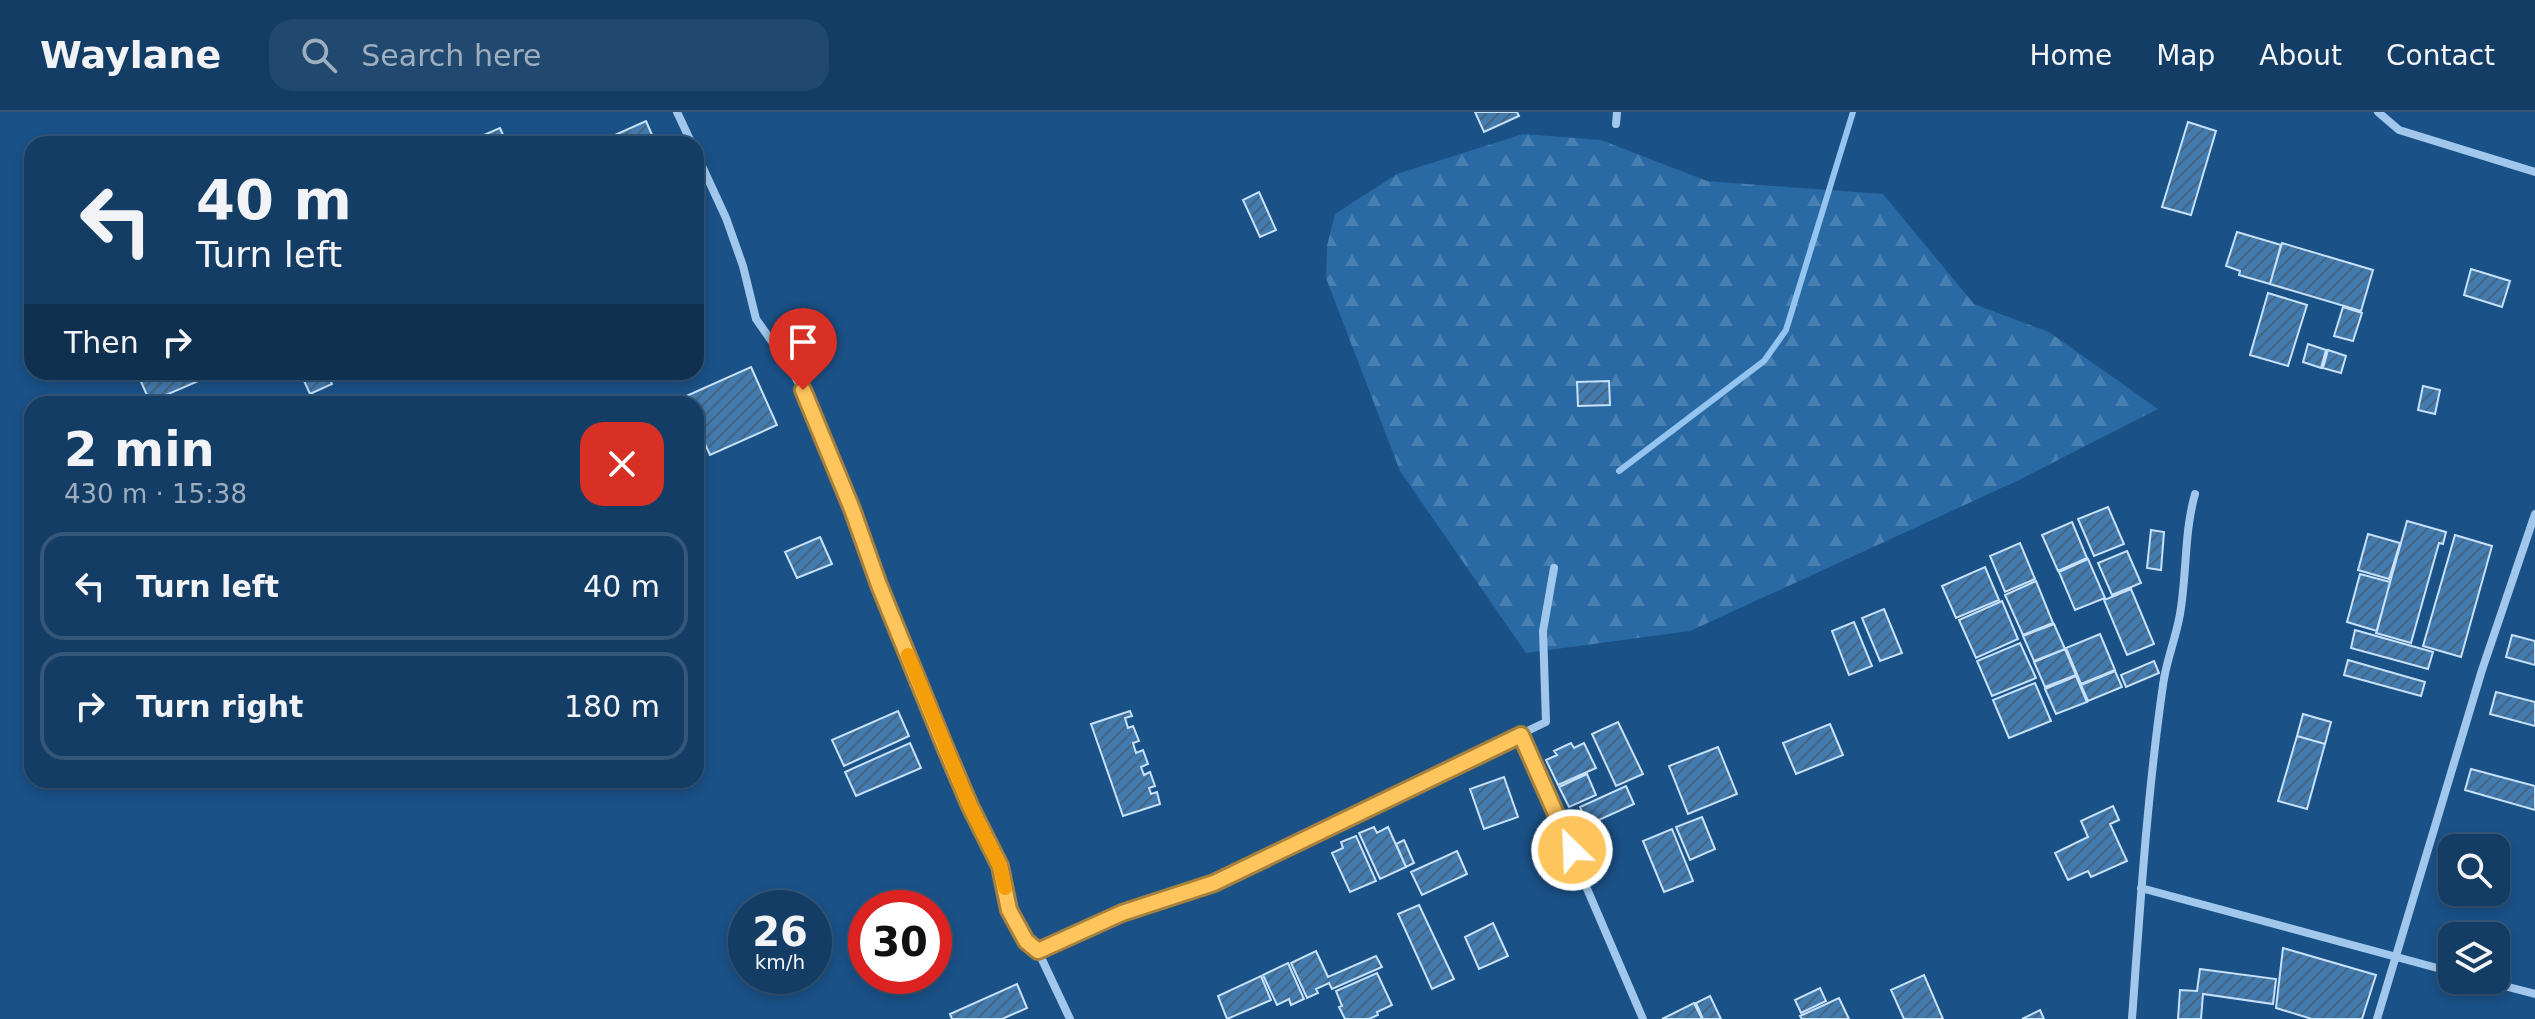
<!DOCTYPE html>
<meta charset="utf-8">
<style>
:root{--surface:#143d65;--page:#21486e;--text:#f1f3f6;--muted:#9daebf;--line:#335679}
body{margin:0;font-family:"DejaVu Sans",sans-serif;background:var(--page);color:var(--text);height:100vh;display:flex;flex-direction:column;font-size:30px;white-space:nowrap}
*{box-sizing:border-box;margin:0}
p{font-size:26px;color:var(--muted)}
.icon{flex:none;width:44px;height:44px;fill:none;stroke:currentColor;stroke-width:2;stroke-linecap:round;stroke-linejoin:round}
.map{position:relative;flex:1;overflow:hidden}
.sheet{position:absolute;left:24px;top:284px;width:680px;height:392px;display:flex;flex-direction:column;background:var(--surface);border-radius:24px;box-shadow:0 4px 12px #0003,0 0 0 2px var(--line)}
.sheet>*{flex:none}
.hud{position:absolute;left:24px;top:24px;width:680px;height:244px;border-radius:24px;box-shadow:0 4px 12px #0003,0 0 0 2px var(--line);background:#143d65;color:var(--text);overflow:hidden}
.tools{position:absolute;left:2438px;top:722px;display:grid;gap:16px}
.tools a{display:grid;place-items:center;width:72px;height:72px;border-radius:16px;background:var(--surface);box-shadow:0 4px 12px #0003,0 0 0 2px var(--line);font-size:40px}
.speed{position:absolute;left:728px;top:778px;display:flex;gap:16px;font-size:40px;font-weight:700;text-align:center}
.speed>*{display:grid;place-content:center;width:104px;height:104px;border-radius:50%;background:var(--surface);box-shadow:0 4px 12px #0003,0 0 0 2px var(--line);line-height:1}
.speed small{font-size:20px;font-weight:400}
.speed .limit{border:12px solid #d22;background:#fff;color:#111}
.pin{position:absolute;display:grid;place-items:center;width:68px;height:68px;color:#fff;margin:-82px -34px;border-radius:50% 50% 50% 0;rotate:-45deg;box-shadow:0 0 8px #0007}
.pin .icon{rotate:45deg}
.me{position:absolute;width:88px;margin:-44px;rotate:336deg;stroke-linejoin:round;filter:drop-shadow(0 0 6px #0008)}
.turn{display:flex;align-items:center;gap:28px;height:168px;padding:0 40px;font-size:36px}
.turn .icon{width:104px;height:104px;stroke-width:2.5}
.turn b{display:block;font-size:56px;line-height:68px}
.then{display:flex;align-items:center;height:76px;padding:0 40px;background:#0003;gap:16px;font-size:30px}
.round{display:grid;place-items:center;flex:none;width:84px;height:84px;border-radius:24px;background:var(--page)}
.headline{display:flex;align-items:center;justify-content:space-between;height:136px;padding:0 40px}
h1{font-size:48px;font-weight:800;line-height:60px}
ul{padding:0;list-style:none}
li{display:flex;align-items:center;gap:24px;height:108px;margin:0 16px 12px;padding:0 24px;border:4px solid var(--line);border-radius:24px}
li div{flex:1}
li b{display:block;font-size:30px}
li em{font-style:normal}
header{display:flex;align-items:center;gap:48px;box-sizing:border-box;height:112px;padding:0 40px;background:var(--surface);border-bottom:2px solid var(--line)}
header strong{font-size:38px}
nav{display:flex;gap:44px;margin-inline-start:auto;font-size:28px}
.search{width:560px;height:72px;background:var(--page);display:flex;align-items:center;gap:20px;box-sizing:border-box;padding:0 28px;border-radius:24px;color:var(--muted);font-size:30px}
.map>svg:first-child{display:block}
.forest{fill:url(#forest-firs)}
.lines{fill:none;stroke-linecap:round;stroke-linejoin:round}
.stream{stroke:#94c4ef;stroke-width:6}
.building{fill:url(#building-hatch);stroke:#c6e1f9;stroke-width:2}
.street{stroke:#a1c8ec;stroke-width:8}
.route-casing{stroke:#a6803c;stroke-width:20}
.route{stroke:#ffc55d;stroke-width:14}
.slow{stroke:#f59e0b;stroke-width:14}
</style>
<header>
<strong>Waylane</strong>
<div class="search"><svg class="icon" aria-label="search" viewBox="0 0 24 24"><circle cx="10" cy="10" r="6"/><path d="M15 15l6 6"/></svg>Search here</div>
<nav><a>Home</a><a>Map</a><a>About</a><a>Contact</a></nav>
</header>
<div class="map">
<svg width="2535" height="907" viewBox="0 0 2535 907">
<defs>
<pattern id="forest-firs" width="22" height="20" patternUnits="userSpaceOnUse" patternTransform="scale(2)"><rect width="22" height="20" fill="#2969a4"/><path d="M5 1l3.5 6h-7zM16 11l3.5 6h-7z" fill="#4980b2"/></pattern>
<pattern id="building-hatch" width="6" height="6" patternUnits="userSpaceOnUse" patternTransform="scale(2)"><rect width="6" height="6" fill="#427bb0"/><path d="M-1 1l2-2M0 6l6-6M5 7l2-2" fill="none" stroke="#47647e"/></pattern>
</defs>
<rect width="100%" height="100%" fill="#1a5187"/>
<!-- forest -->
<path class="forest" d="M 1523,22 L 1601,28 L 1707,69 L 1883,82 L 1974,192 L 2049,220 L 2158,297 L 2017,369 L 1690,519 L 1526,541 L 1400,359 L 1326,166 L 1327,134 L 1335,102 L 1397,62 Z"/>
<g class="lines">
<!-- stream -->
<path class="stream" d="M 1619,359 L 1764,249 L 1786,218 L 1853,0"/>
</g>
<!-- building -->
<path class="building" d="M 1475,0 L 1517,0 L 1519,4 L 1484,20 Z
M 646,9 L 656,32 L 595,32 Z
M 2188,10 L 2216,19 L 2191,103 L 2162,95 Z
M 500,16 L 507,32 L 463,32 Z
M 1259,80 L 1276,118 L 1260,125 L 1243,88 Z
M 2237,120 L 2281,133 L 2270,172 L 2239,163 L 2240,159 L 2226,154 Z
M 2282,131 L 2373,158 L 2361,199 L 2270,172 Z
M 2471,157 L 2510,169 L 2502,195 L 2464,183 Z
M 2268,181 L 2307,193 L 2288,254 L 2250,243 Z
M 2343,195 L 2362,201 L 2353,229 L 2334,224 Z
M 2308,232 L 2326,238 L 2321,256 L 2303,250 Z
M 2328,238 L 2346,244 L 2341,261 L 2323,256 Z
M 751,255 L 777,313 L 710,343 L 696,312 L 696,292 L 687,292 L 684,285 Z
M 144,260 L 200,260 L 203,267 L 150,290 L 138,263 Z
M 300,260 L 327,260 L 332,272 L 310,282 Z
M 1609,269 L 1610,293 L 1578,294 L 1577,270 Z
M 2423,274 L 2440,278 L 2435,302 L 2418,298 Z
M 171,284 L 174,292 L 154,292 Z
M 2108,395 L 2124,432 L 2094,444 L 2078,407 Z
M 2407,409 L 2446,420 L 2443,432 L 2439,431 L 2411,531 L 2376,521 Z
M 2072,410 L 2087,446 L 2058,459 L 2042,423 Z
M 2151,418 L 2164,420 L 2161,458 L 2147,456 Z
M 2368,422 L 2400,431 L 2389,467 L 2358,458 Z
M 2455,423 L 2492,434 L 2461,545 L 2423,534 Z
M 820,425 L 832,452 L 797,466 L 785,440 Z
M 2020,431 L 2035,467 L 2005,480 L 1990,444 Z
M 2127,439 L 2141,471 L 2112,483 L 2098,451 Z
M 2088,447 L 2105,486 L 2075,498 L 2059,460 Z
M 1985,455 L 1999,488 L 1956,506 L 1942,474 Z
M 2360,462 L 2390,470 L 2377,519 L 2347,510 Z
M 2036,469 L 2053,511 L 2023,523 L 2005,483 Z
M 2131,477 L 2154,532 L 2127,543 L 2104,488 Z
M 2002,489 L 2018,527 L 1976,546 L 1959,508 Z
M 1884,497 L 1902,541 L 1880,549 L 1862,506 Z
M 1854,510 L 1872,554 L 1849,563 L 1832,519 Z
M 2054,512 L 2065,537 L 2034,549 L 2023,524 Z
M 2355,518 L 2433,540 L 2428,557 L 2351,536 Z
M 2100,522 L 2115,558 L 2081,572 L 2066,536 Z
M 2512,523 L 2535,529 L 2535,553 L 2506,545 Z
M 2020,531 L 2036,566 L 1992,584 L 1977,549 Z
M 2065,537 L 2076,563 L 2045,575 L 2034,550 Z
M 2348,548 L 2425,570 L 2421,584 L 2344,563 Z
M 2154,549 L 2159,561 L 2126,575 L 2121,563 Z
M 2115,559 L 2122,575 L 2088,589 L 2081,573 Z
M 2076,564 L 2087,590 L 2056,602 L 2045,577 Z
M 2035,571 L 2051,609 L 2009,626 L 1993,588 Z
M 2496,580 L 2535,590 L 2535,614 L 2490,602 Z
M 898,599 L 909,624 L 844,654 L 832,628 Z
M 1130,599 L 1132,604 L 1125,606 L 1128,616 L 1133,614 L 1139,629 L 1133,631 L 1136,641 L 1143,638 L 1148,652 L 1141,655 L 1144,663 L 1150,660 L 1155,674 L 1149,676 L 1151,682 L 1157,680 L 1160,692 L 1123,704 L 1091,612 Z
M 2303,602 L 2331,610 L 2325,632 L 2297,624 Z
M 1618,610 L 1643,662 L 1616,674 L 1592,622 Z
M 1830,612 L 1843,643 L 1796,662 L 1783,631 Z
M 2297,624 L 2325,632 L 2307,697 L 2278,689 Z
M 910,631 L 921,656 L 856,684 L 845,660 Z
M 1571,631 L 1574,636 L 1584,631 L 1596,656 L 1558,673 L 1546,648 L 1557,643 L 1554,639 Z
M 1718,635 L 1737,682 L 1688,702 L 1669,654 Z
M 2471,657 L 2535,674 L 2535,698 L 2465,678 Z
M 1587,662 L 1596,683 L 1569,695 L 1559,675 Z
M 1504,665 L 1518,705 L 1484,717 L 1470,677 Z
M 1626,674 L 1634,692 L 1588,713 L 1580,695 Z
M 2113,694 L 2119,708 L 2110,712 L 2127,749 L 2091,765 L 2088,759 L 2068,768 L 2055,741 L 2088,725 L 2081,709 Z
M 1702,705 L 1715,737 L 1690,748 L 1676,715 Z
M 1374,715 L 1377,721 L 1388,715 L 1406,755 L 1380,767 L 1359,721 Z
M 1672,717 L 1693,769 L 1664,780 L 1643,729 Z
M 1356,724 L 1376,769 L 1350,780 L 1332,741 L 1343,736 L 1341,730 Z
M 1404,728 L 1414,751 L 1406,755 L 1396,732 Z
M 1457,739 L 1467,762 L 1422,783 L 1411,760 Z
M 1419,793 L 1454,867 L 1432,877 L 1398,802 Z
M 1493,811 L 1508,844 L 1479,857 L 1465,825 Z
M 2283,836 L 2376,863 L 2362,907 L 2312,907 L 2276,896 Z
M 1316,839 L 1328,865 L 1376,844 L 1382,855 L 1332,877 L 1329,871 L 1316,877 L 1318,881 L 1307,886 L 1291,851 Z
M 1288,851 L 1304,887 L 1291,893 L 1289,887 L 1277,893 L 1263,863 Z
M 2200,857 L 2276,867 L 2273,892 L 2203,882 L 2201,907 L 2178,907 L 2180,878 L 2197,879 Z
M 1377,861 L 1392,893 L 1377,900 L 1378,903 L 1369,907 L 1345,907 L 1339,895 L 1342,894 L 1336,879 Z
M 1924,863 L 1943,907 L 1904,907 L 1891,878 Z
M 1261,864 L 1271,888 L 1227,907 L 1218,884 Z
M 1017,872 L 1027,896 L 1002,907 L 952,907 L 950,902 Z
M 1820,876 L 1826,889 L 1801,901 L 1795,888 Z
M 1710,884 L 1721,907 L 1703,907 L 1696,891 Z
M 1839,886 L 1849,907 L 1802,907 L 1800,904 Z
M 1694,891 L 1702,907 L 1662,907 Z
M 2040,898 L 2044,907 L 2022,907 Z"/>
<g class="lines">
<!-- street -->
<path class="street" d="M 677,0 L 692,32
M 2378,0 L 2399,18 L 2535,60
M 1616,12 L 1617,0
M 696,41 L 726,106 L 743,154 L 756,207 L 790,255 L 814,301 L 852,397 L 879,473 L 945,635 L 970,694 L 1000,754 L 1009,798 L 1014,810 L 1026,829 L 1038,839 L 1070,907
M 1521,623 L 1643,907
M 2141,776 L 2452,860
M 1038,839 L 1122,801 L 1214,771 L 1546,610 L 1543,519 L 1554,456
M 2481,868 L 2535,882
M 2132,907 C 2140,796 2147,684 2163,573 C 2166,549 2176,526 2180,502 C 2187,462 2184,421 2195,382
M 2377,907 L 2482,558 L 2535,402"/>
</g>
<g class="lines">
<defs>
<path id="route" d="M 803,278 L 852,397 L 879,473 L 945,635 L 970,694 L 1000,754 L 1009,798 L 1026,829 L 1038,839 L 1122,801 L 1214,771 L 1521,623 L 1572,738"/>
</defs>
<!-- route casing -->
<use href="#route" class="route-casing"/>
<!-- route -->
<use href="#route" class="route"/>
<!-- slow -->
<path class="slow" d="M 908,543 L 970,694 L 1000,754 L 1005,776"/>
</g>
</svg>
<div class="tools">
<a><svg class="icon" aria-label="search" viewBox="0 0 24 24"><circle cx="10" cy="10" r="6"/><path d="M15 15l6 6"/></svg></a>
<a><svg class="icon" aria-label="layers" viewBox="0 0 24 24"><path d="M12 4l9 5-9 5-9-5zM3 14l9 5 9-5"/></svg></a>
</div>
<div class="speed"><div>26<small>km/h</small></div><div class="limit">30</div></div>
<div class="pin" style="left:803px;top:278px;background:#d93025"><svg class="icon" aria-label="arrive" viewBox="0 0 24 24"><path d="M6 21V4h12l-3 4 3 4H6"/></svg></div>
<svg class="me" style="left:1572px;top:738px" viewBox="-20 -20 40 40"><circle r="17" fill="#ffc55d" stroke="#fff" stroke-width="3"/><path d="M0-11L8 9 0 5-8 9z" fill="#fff"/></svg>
<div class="hud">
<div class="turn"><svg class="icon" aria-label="left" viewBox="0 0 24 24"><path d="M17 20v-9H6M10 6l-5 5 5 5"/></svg><div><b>40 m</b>Turn left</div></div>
<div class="then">Then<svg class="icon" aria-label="right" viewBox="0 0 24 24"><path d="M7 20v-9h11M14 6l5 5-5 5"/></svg></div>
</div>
<section class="sheet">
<div class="headline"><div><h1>2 min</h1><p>430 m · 15:38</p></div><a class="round" style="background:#d93025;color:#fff"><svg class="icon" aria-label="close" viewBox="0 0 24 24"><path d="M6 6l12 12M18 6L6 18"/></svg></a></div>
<ul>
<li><svg class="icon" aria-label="left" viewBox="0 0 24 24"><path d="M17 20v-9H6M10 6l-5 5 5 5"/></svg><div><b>Turn left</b></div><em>40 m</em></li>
<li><svg class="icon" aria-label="right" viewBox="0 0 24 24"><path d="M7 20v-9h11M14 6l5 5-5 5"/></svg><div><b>Turn right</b></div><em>180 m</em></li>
</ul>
</section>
</div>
